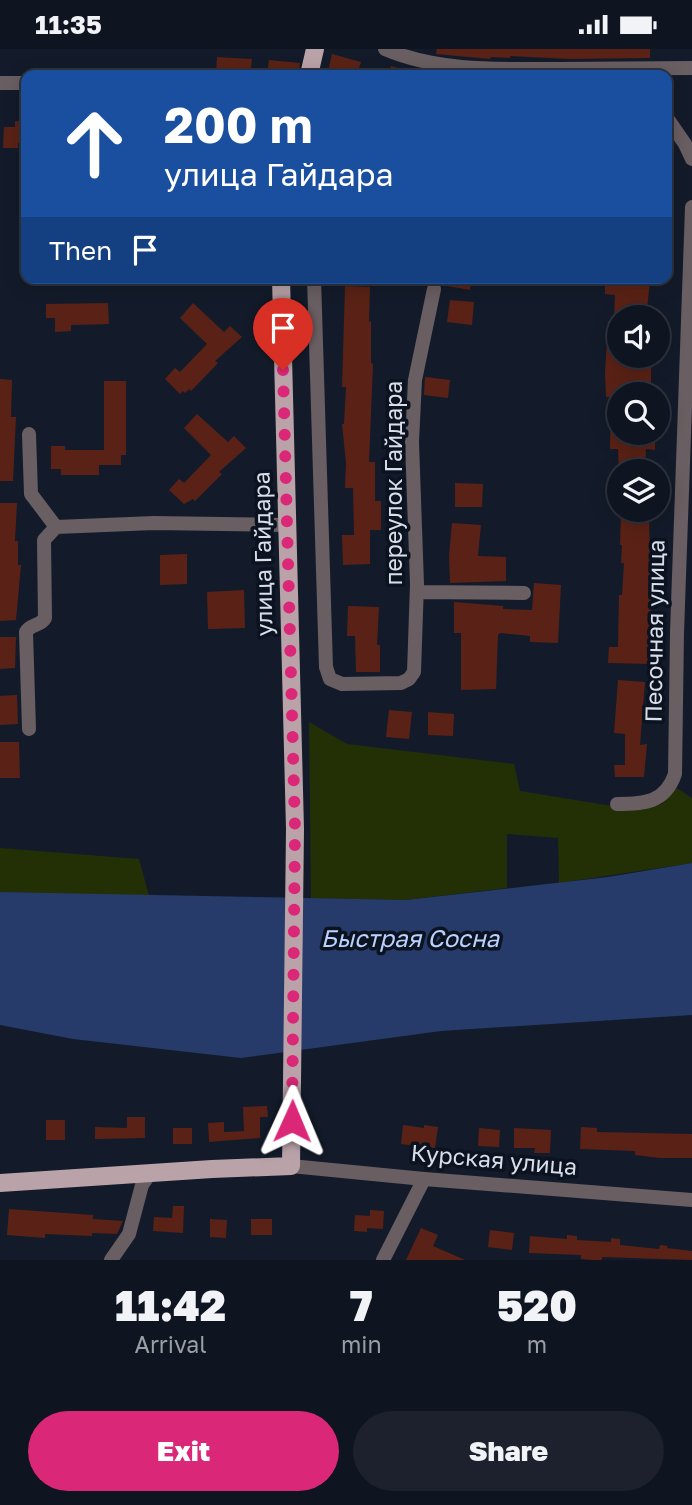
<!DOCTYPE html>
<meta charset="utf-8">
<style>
:root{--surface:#0e1420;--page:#1c212d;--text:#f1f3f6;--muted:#9b9ea5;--line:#2e333e;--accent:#db2777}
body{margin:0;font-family:"Golos Text",sans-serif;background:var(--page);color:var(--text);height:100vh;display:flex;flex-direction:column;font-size:26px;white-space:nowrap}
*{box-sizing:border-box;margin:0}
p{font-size:23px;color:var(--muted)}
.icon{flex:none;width:38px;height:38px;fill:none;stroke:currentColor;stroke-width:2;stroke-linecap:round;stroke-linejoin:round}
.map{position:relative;height:1211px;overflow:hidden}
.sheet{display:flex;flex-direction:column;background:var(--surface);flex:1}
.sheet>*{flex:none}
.hud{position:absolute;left:21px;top:21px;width:651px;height:214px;border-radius:14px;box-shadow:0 4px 18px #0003,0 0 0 2px var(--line);background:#1a4fa0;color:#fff;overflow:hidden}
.controls{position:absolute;left:607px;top:256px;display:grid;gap:14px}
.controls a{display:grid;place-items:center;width:63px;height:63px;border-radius:50%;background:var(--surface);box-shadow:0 4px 18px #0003,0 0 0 2px var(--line);font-size:35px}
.pin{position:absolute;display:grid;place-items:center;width:60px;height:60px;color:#fff;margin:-72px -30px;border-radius:50% 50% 50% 0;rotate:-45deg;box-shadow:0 0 7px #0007}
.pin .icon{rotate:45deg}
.me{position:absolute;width:77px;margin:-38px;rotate:1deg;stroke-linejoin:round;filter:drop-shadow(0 0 5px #0008)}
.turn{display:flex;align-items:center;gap:24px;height:147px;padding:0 28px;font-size:32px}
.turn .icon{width:91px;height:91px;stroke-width:2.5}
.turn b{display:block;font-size:49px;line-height:60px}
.then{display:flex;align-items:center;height:66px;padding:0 28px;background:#0003;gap:14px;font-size:26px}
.eta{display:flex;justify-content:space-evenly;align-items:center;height:119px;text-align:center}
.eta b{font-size:42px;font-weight:800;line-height:49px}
.button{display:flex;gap:14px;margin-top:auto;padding:14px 28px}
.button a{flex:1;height:80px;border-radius:42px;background:var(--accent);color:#fff;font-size:28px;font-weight:800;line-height:80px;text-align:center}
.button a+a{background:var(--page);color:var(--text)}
.status{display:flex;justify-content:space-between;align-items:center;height:49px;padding:0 35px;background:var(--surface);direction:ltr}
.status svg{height:19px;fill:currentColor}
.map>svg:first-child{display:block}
.green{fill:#233006}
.water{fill:#263b69}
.building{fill:#5a2216}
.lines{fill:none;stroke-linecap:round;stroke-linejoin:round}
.minor{stroke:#695e61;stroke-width:14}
.major{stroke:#b9a3a8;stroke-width:18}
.route{stroke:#db2777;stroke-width:12;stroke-dasharray:0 21.6}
.labels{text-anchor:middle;stroke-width:7;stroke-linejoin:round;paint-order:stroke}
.street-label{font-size:23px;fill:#d9dee9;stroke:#0b1220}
.water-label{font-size:24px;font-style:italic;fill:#bad1ff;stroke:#0b1220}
</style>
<div class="status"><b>11:35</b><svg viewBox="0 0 49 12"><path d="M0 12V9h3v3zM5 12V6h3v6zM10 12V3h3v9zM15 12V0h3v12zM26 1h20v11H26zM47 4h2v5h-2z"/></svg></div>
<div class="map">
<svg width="692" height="1211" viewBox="0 0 692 1211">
<rect width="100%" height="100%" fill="#131b2a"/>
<!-- green -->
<path class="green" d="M 309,673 L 347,695 L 514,715 L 520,742 L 624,759 L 662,755 L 675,738 L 692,749 L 692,814 L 559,834 L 558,789 L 507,785 L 507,839 L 406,851 L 311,850 Z
M 0,799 L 139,810 L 149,847 L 0,843 Z"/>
<!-- water -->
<path class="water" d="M 692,814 L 692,966 L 441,982 L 241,1009 L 73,990 L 0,976 L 0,843 L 406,851 L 608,828 Z"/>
<!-- building -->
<path class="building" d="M 437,0 L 650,0 L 650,9 L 569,10 L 510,7 L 510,9 L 491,8 L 490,10 L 436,5 Z
M 332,5 L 361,13 L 357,26 L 327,26 Z
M 217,8 L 252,10 L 250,26 L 216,26 Z
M 269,11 L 300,14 L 298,26 L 267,26 Z
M 391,17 L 416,24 L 415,26 L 389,26 Z
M 15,72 L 26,73 L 26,95 L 18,94 L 18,99 L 3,99 L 4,78 L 15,78 Z
M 449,229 L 472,229 L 470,241 L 447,237 Z
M 605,230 L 650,233 L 646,268 L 614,268 L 615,246 L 605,245 Z
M 345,237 L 370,238 L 369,273 L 371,272 L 371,314 L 373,315 L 369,413 L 375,413 L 375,452 L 381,452 L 381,481 L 370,481 L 370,515 L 343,516 L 342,486 L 354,486 L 353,439 L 345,439 L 346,414 L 342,375 L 344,375 L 346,338 L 342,338 Z
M 450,251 L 474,253 L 472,276 L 447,273 Z
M 108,254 L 109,275 L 71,276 L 71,282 L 55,283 L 55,269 L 46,269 L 46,255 Z
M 193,254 L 224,283 L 230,277 L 242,288 L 215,312 L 218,314 L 191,342 L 189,340 L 185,344 L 183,342 L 180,345 L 165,330 L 175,319 L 180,323 L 207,295 L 180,269 Z
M 608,272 L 620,272 L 620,306 L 651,306 L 651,345 L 620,345 L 620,384 L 655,384 L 655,401 L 646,400 L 645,422 L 619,422 L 618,400 L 610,400 L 611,348 L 606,348 L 605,324 Z
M 425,328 L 450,331 L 448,349 L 424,346 Z
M 0,330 L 12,331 L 11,368 L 16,368 L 13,432 L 0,432 Z
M 104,332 L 126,332 L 126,406 L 121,406 L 121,416 L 99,416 L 99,426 L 61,426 L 61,420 L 51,420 L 51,397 L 65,397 L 65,401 L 104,401 Z
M 197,365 L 228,393 L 234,387 L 246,399 L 219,423 L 222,425 L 195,452 L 193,450 L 184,455 L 169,441 L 179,430 L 184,434 L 211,406 L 184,379 Z
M 455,434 L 483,435 L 482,458 L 455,458 Z
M 0,454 L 17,454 L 15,492 L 18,492 L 18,516 L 21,516 L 16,571 L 0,572 Z
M 621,460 L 649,460 L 650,519 L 652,519 L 650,547 L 652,547 L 650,599 L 654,599 L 652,615 L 608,614 L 609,598 L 618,598 L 619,546 L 622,546 L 624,514 L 621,514 L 622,496 L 620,496 Z
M 452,474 L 481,476 L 478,507 L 506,508 L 506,532 L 450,534 L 449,506 Z
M 187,505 L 187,535 L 160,536 L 160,506 Z
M 534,534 L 561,536 L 558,594 L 530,593 L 530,587 L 500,584 L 498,586 L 496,640 L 461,641 L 461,584 L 454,584 L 454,553 L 503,557 L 503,560 L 532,561 Z
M 244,541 L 245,579 L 208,580 L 207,543 Z
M 348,557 L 379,558 L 377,596 L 380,596 L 380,623 L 356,623 L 355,587 L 347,587 Z
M 0,588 L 16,588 L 15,619 L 0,620 Z
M 618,631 L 645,633 L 640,696 L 647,695 L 644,728 L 615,728 L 614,716 L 625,716 L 625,685 L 614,684 Z
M 17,646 L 18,675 L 0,676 L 0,647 Z
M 389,661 L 412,663 L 409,690 L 386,688 Z
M 428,663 L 454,665 L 453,687 L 428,686 Z
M 0,693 L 19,693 L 20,729 L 0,729 Z
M 267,1057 L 268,1068 L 260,1068 L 260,1089 L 209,1093 L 208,1074 L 224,1073 L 224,1083 L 244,1082 L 243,1058 Z
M 127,1068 L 145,1068 L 145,1089 L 95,1090 L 95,1078 L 127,1079 Z
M 46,1071 L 65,1071 L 65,1091 L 46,1091 Z
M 403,1076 L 424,1079 L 424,1076 L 438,1078 L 435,1099 L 401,1095 Z
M 581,1078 L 597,1079 L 597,1083 L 692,1085 L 692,1109 L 660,1109 L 635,1106 L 635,1102 L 580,1100 Z
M 173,1079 L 192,1079 L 192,1095 L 173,1095 Z
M 479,1079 L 500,1081 L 499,1098 L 478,1097 Z
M 514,1079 L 551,1081 L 550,1104 L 534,1104 L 535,1099 L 514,1099 Z
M 173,1157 L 184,1157 L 183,1184 L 153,1182 L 154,1168 L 172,1169 Z
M 9,1160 L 93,1166 L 93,1170 L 123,1172 L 117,1185 L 92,1184 L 92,1187 L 45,1185 L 45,1189 L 7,1186 Z
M 370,1161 L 384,1162 L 383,1180 L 367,1179 L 367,1183 L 354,1182 L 355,1166 L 370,1167 Z
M 210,1170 L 227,1171 L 226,1189 L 210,1188 Z
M 251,1170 L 272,1170 L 272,1186 L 251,1186 Z
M 421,1179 L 438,1186 L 433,1197 L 465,1211 L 406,1211 Z
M 490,1181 L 514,1184 L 512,1201 L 488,1198 Z
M 567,1186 L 577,1187 L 577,1191 L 611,1193 L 611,1189 L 620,1190 L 620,1196 L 659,1200 L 660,1196 L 668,1197 L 667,1199 L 692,1202 L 692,1211 L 602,1208 L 602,1211 L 593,1211 L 581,1210 L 581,1206 L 529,1204 L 530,1187 L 567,1190 Z"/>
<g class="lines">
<!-- minor -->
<path class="minor" d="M 385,0 C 439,23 501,20 558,20 C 603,20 647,19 692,19
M 0,34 L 26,34
M 667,69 L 685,95 L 692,110
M 314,229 L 326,618 L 330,630 L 342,635 L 401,634 L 409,630 L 414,623 L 417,535 L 412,393 L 415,331 L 434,240
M 29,385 L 31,445 L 56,478
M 56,478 L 154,474 L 286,476
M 417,543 L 524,544
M 29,680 L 26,583 C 30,575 41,577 45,569 L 44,491 L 56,478
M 617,755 C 644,755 665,754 675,725 L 677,584 L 692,158
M 291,1117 L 424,1130 L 692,1151
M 111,1211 L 129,1185 L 142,1136 L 151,1123
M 383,1211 L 424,1130"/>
<!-- major -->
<path class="major" d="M 309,26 L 315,0
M 0,1134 L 212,1120 L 291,1117 L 295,780 L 281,229"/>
</g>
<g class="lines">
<!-- route -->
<path class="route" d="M 283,321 L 295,780 L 292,1072"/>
</g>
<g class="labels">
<!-- street labels -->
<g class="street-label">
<text transform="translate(394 434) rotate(-90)" y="8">переулок Гайдара</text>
<text transform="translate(263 505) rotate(-91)" y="8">улица Гайдара</text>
<text transform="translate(655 582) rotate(-89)" y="8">Песочная улица</text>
<text transform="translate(494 1111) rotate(5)" y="8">Курская улица</text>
</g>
<!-- water labels -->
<g class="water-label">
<text x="410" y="898">Быстрая Сосна</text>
</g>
</g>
</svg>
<div class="controls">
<a><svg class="icon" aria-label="sound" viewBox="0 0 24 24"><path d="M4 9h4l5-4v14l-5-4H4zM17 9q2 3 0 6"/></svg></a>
<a><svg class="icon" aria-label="search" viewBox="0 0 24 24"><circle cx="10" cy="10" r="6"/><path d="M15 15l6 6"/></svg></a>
<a><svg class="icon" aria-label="layers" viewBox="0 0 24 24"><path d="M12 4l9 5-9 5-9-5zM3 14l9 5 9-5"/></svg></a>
</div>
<div class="pin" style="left:283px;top:321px;background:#d93025"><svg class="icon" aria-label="arrive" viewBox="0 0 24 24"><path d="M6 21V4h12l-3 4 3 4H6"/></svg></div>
<svg class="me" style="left:292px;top:1072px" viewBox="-20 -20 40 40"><path d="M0-17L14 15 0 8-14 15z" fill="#db2777" stroke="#fff" stroke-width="4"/></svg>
<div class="hud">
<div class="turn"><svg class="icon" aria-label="ahead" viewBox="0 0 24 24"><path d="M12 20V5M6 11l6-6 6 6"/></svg><div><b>200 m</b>улица Гайдара</div></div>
<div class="then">Then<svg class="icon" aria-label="arrive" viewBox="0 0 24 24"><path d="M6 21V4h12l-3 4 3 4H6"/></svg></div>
</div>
</div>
<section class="sheet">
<div class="eta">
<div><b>11:42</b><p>Arrival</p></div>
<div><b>7</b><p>min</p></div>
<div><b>520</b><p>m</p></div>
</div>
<div class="button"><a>Exit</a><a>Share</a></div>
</section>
